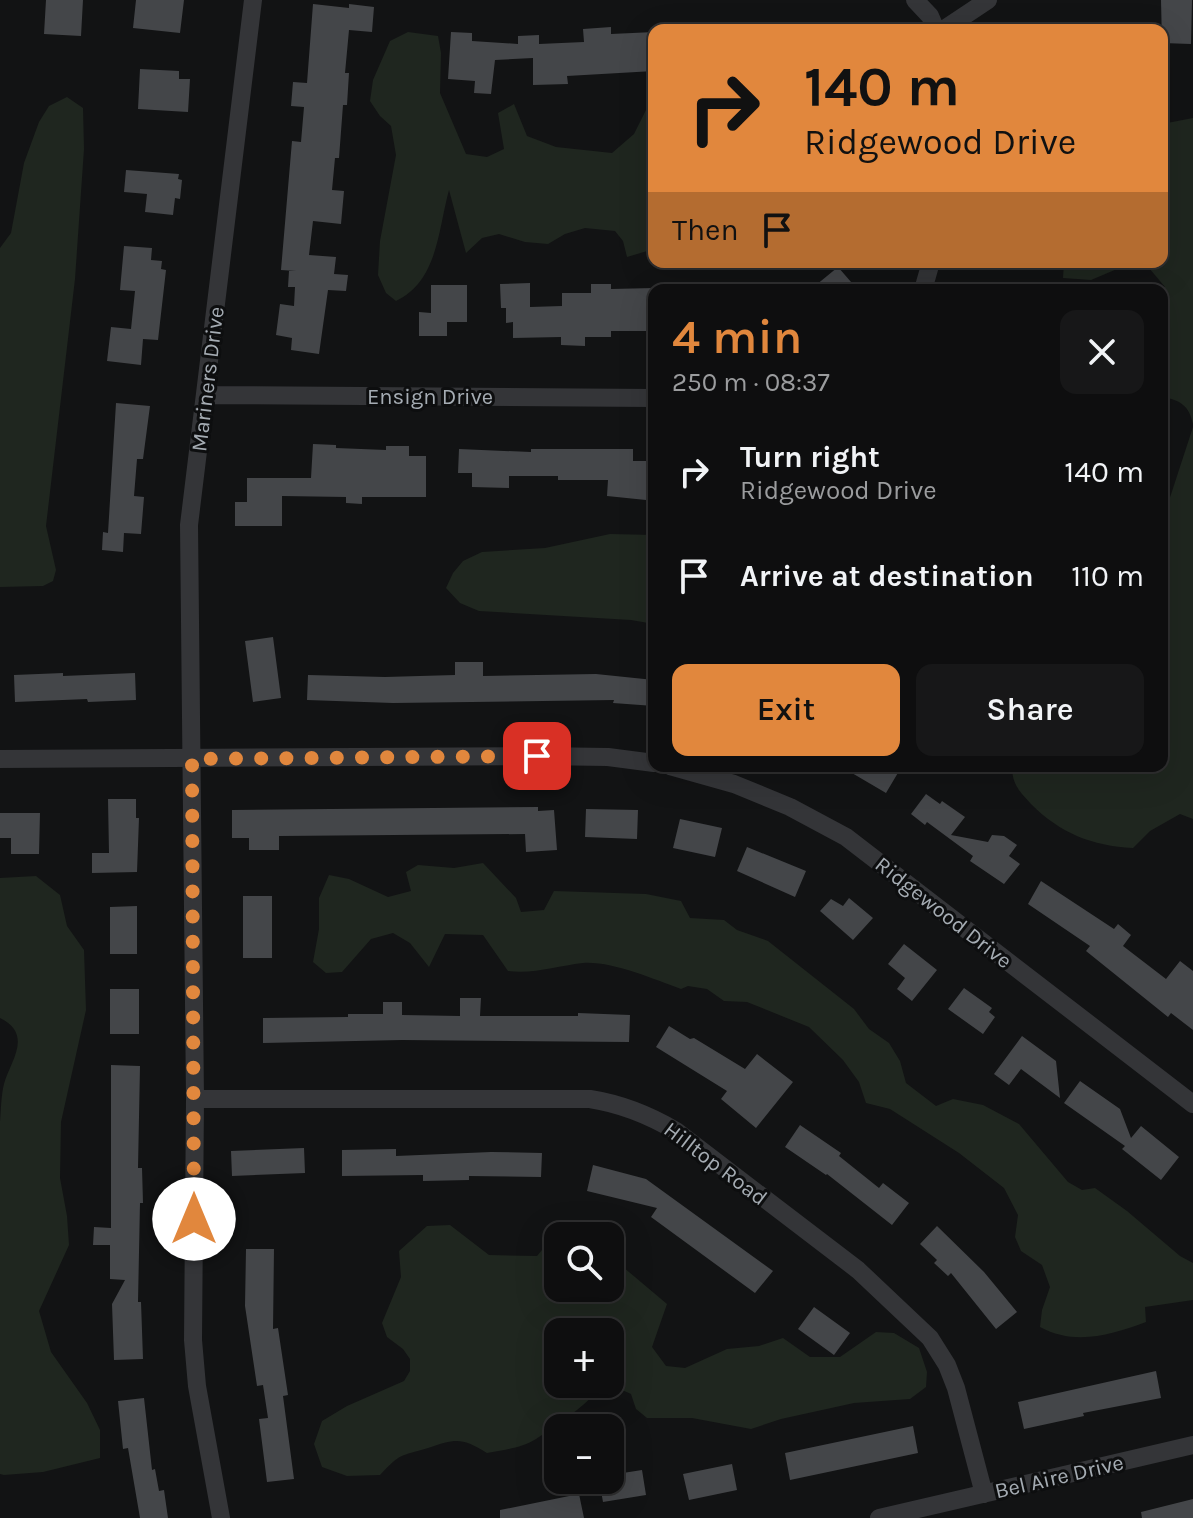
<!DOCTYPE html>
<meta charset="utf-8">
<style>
:root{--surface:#0e0e0f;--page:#171718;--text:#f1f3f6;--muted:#9b9c9e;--line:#2e2e2f;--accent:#e1873d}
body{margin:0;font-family:Karla,sans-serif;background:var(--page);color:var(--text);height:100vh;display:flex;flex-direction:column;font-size:30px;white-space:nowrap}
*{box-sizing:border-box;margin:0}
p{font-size:26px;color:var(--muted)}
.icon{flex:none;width:44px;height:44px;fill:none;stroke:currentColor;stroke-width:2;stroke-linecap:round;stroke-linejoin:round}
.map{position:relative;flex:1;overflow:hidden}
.sheet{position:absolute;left:648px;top:284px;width:520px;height:488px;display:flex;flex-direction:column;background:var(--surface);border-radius:16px;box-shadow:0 8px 32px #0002,0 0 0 2px var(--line)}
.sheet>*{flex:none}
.banner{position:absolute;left:648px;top:24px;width:520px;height:244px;border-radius:16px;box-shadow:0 8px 32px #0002,0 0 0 2px var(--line);background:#e1873d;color:#111;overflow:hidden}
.controls{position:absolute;left:544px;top:1222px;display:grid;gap:16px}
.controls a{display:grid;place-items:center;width:80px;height:80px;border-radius:16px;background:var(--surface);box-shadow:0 8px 32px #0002,0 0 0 2px var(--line);font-size:40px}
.pin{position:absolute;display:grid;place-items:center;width:68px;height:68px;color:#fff;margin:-34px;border-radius:16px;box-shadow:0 4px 12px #0006}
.me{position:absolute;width:88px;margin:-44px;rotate:0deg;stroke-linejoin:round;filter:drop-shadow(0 0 6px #0008)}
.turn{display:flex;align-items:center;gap:28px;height:168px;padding:0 24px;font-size:36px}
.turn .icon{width:104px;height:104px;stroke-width:2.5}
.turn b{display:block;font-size:56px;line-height:68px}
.then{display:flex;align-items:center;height:76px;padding:0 24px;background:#0003;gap:16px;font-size:30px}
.round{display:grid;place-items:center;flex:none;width:84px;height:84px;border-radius:16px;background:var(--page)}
.headline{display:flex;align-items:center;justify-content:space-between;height:136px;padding:0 24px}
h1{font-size:48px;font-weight:600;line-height:60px;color:var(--accent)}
.primary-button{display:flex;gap:16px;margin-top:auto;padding:16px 24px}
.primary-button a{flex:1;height:92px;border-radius:16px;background:var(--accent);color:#111;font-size:32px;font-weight:600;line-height:92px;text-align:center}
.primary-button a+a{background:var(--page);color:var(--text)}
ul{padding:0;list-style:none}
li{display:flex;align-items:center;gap:24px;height:104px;padding:0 24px}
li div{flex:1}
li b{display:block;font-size:30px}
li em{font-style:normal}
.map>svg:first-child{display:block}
.green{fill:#1f261f;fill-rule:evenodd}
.building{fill:#444649}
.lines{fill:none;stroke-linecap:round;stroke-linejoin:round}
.street{stroke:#343538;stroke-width:18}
.route{stroke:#e1873d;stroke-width:14;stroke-dasharray:0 25.2}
.labels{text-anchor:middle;stroke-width:6;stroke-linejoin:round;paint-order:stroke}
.street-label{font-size:22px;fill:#a5acb3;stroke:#0d0e0f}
</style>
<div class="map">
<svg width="1193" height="1518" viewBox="0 0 1193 1518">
<rect width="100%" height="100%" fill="#121314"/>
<!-- green -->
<path class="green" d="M 408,32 L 438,36 L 441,53 L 440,93 L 466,154 L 487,157 L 504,149 L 498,113 L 514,104 L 527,136 L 556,147 L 612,153 L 634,134 L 649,104 L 654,104 L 654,249 L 627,257 L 623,241 L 615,231 L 585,228 L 565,234 L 548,244 L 525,242 L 499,234 L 482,238 L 466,253 L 449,190 C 438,230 438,281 396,301 L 386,293 L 378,275 L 380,241 L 396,155 L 391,126 L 380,116 L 370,101 L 373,80 L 390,41 Z
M 67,97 L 83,108 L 84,149 L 75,279 L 46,526 L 56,570 L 53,581 L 43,586 L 0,587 L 0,248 L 11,233 L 24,163 L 39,122 L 49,106 Z
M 1193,118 L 1193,424 C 1189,406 1181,400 1162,397 L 1162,312 L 1165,287 L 1149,268 L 1117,269 L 1091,280 L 1063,278 L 1064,262 L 1162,262 L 1162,124 Z
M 1193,427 L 1193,819 L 1180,814 L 1150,831 L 1133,848 C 1092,846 1060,833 1031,804 C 1019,791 1012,784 1012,766 L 1162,766 L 1162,522 Z
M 610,534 L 654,535 L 654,624 L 631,620 L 479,611 L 460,603 L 446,588 L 453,573 L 463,561 L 482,552 L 545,548 Z
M 483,863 L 516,898 L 521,912 L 544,910 L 554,891 L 646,894 L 681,901 L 690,918 L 724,920 L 737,930 L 768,941 L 854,1009 L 869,1029 L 889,1043 L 900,1061 L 906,1083 L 936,1106 L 953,1099 L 983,1105 L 1019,1124 L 1068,1182 L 1082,1190 L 1095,1188 L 1127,1211 L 1180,1256 L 1193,1263 L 1193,1300 L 1145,1307 L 1146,1322 C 1111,1335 1075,1346 1040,1327 L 1042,1310 L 1050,1287 L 1042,1265 L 1021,1251 L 1015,1237 L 1018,1215 L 1004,1188 L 959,1153 L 890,1109 L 866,1103 L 859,1082 L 843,1060 L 809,1027 L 747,1002 L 724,1001 L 707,989 L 688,986 L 681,989 C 653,979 612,961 583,963 C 557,966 535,974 508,971 L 483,935 L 445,934 L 429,967 L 410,943 L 393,933 L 371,939 L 342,972 L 326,973 L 313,962 L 319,929 L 319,898 L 329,875 L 349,879 L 388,897 L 411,891 L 406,872 L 418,865 L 454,868 Z
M 36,876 L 60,895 L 67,926 L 84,950 L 86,1010 L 61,1122 L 60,1178 L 67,1216 L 69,1245 L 39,1311 L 51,1352 L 87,1403 L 100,1430 L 100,1458 L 43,1472 L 4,1475 L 0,1474 L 0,1122 C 1,1110 1,1096 4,1084 C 10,1061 34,1035 0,1018 L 0,878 Z
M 450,1225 L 489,1255 L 537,1256 L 551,1239 L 558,1238 L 558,1288 L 610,1288 L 610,1256 L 667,1304 L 652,1347 L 666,1366 L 685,1368 L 727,1349 L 759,1346 L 783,1338 L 810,1357 L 840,1357 L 876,1332 L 894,1333 L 919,1348 L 927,1372 L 926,1387 L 910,1399 L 854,1403 L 781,1419 L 751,1429 L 692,1418 L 647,1418 L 636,1409 L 631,1394 C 601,1379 598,1394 577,1410 C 564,1420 550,1430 536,1439 C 522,1448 503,1450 487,1453 C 461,1437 456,1439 428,1448 C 399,1457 402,1452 380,1475 L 347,1476 L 322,1467 L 314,1444 L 322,1421 L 347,1406 L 404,1381 L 410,1371 L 410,1359 L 403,1349 L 387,1337 L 382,1323 L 401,1277 L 399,1251 L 427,1226 ZM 558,1332 L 610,1332 L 610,1384 L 558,1384 Z"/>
<!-- building -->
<path class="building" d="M 46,0 L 83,0 L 81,36 L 44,34 Z
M 136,0 L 184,0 L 180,33 L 133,28 Z
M 1161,0 L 1192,0 L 1191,44 L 1162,43 Z
M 313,4 L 349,8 L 349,4 L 374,7 L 372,32 L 349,30 L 345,73 L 349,73 L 347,105 L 343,105 L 339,158 L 335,158 L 332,190 L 344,191 L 341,224 L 313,221 L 309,255 L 336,257 L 334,274 L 348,275 L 346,291 L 328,290 L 319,354 L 291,350 L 292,338 L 276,335 L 280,304 L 294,306 L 295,287 L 288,287 L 289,271 L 296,271 L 281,270 L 292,141 L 301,142 L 304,107 L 291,106 L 293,82 L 307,83 Z
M 611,27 L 611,34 L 654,32 L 654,71 L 567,76 L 568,84 L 533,85 L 533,58 L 495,60 L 491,94 L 474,93 L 475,81 L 448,79 L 451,32 L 472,33 L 472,41 L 518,44 L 518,36 L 539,35 L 539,44 L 584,42 L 583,29 Z
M 140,69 L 179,71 L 179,79 L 190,79 L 188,112 L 138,109 Z
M 126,170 L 179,174 L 178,179 L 182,180 L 180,199 L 175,198 L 173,215 L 145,212 L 147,194 L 124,192 Z
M 124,246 L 152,248 L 151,260 L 162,261 L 161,269 L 166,270 L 158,340 L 143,339 L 141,365 L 107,361 L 111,327 L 131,329 L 135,291 L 120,290 Z
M 838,267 L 858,290 L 810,290 Z
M 530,283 L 530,307 L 562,306 L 562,293 L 591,293 L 591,284 L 611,284 L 611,289 L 654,288 L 654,331 L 611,331 L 611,337 L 585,337 L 585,346 L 561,345 L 561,337 L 513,338 L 513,322 L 506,323 L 506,308 L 501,308 L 500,284 Z
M 431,285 L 467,285 L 467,322 L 447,322 L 447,336 L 419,336 L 419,312 L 431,313 Z
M 116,403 L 150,406 L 143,459 L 137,459 L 134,496 L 144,497 L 141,534 L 124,533 L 123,552 L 102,550 L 103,532 L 108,533 Z
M 313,444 L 336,445 L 336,448 L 386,450 L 386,446 L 409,446 L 409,456 L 426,456 L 426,497 L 362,497 L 362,504 L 346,503 L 346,497 L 282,496 L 282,526 L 235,526 L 235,502 L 247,502 L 247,478 L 311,478 Z
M 459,449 L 531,452 L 531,449 L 633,449 L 633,461 L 647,461 L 646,500 L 607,496 L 608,480 L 558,480 L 558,476 L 509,476 L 509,488 L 472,487 L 472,473 L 458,473 Z
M 273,637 L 281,698 L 253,702 L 245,641 Z
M 455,662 L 483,662 L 483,676 L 596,674 L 654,680 L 654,706 L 613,703 L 614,700 L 393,703 L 307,700 L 308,675 L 385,677 L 455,675 Z
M 63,673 L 63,676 L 135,673 L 136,700 L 88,702 L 87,699 L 15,702 L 14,675 Z
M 840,766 L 902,766 L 886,793 Z
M 926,794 L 940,804 L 942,801 L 965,817 L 951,835 L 988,842 L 992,835 L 1004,836 L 1017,845 L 1009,856 L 1020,864 L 1004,884 L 970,861 L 973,856 L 927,822 L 925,825 L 911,814 Z
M 108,799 L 136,799 L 136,818 L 139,818 L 137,872 L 92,873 L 92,853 L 109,853 Z
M 538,807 L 538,811 L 554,810 L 557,850 L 526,852 L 525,834 L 279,836 L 279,850 L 249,850 L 249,838 L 232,838 L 232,810 Z
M 586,809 L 638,810 L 637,839 L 585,837 Z
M 0,813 L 40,813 L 39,854 L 11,854 L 11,838 L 0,838 Z
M 680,819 L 722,828 L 715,857 L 673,848 Z
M 747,847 L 806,871 L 795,897 L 737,871 Z
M 1041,881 L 1114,929 L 1118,924 L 1131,935 L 1123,946 L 1166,979 L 1180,961 L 1193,971 L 1193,1030 L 1171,1013 L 1168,1017 L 1086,951 L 1090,946 L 1028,904 Z
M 243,896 L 272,896 L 272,958 L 243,958 Z
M 849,898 L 873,918 L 853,940 L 820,911 L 831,899 L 843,906 Z
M 137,906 L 137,954 L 110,954 L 110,907 Z
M 904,944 L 937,970 L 912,1001 L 897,989 L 905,978 L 888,964 Z
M 964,988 L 992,1008 L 989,1012 L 995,1017 L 983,1034 L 948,1009 Z
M 110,989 L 139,989 L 139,1034 L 110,1034 Z
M 460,998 L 481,998 L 480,1016 L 578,1016 L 578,1013 L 630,1015 L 629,1042 L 402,1040 L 263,1043 L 263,1018 L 348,1017 L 348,1014 L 383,1014 L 383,1002 L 402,1002 L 402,1015 L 460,1016 Z
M 669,1026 L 690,1039 L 694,1038 L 745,1069 L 757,1054 L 793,1082 L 756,1128 L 721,1099 L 727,1091 L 656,1047 Z
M 1022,1036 L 1056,1061 L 1060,1098 L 1021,1069 L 1009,1085 L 994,1074 Z
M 111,1065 L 140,1066 L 138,1168 L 142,1168 L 143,1203 L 140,1203 L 138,1302 L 141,1302 L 143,1359 L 114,1360 L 112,1304 L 125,1280 L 110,1279 L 110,1245 L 93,1245 L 94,1227 L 111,1228 Z
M 1080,1081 L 1120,1109 L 1131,1138 L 1141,1126 L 1179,1157 L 1161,1180 L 1122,1149 L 1125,1146 L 1064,1103 Z
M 800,1125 L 841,1153 L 839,1156 L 879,1188 L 883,1183 L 909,1203 L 892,1225 L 827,1174 L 826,1175 L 785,1147 Z
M 304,1148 L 305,1173 L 232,1176 L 231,1151 Z
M 396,1149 L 396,1156 L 491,1152 L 542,1153 L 541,1177 L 469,1176 L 469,1180 L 423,1181 L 423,1175 L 342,1176 L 342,1150 Z
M 593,1165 L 646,1179 L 773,1271 L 755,1293 L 651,1217 L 657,1208 L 587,1191 Z
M 937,1226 L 984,1272 L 1017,1312 L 996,1329 L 951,1273 L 948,1276 L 934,1263 L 937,1260 L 920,1244 Z
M 246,1249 L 274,1249 L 273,1329 L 278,1328 L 288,1395 L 283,1396 L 294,1479 L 267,1482 L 259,1419 L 268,1418 L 263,1385 L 257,1386 L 245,1306 Z
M 814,1307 L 850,1333 L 834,1355 L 798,1329 Z
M 1156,1371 L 1161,1398 L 1083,1413 L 1084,1416 L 1024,1429 L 1018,1402 Z
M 144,1398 L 152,1470 L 155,1469 L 159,1491 L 164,1490 L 168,1518 L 140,1518 L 128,1448 L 123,1449 L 118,1401 Z
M 913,1426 L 918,1453 L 790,1480 L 785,1453 Z
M 732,1464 L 737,1490 L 689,1500 L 683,1474 Z
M 642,1470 L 646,1495 L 603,1502 L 599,1480 L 610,1480 L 610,1475 Z
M 579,1494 L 584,1518 L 500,1518 L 500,1510 Z
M 1193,1499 L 1193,1518 L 1142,1518 L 1141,1512 Z"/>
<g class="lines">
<!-- street -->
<path class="street" d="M 915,0 L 930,16 L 936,30
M 943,30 L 988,0
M 923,290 L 931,262
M 205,395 L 654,398
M 0,759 L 537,756 L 608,757 L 654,763
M 670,766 L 734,784 L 790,807 L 846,837 L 1193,1104
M 195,1099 L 590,1099 C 622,1104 649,1115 676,1131 L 858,1270 L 930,1338 L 947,1365 L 956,1388 L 984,1494
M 221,1518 L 197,1386 L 193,1340 L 195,1099 L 189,525 L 253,0
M 879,1518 L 1193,1445"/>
</g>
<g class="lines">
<!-- route -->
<path class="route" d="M 194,1219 L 192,759 L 537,756"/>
</g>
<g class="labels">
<!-- street labels -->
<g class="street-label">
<text transform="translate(207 379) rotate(-83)" y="8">Mariners Drive</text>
<text x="430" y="404">Ensign Drive</text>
<text transform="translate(944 912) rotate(38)" y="8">Ridgewood Drive</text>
<text transform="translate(716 1163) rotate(37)" y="8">Hilltop Road</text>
<text transform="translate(1059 1476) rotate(-13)" y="8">Bel Aire Drive</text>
</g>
</g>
</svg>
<div class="controls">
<a><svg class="icon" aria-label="search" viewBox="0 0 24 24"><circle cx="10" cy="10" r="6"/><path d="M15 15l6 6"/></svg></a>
<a>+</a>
<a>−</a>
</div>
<div class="pin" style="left:537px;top:756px;background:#d93025"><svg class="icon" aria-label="arrive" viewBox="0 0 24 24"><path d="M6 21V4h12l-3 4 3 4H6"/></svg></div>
<svg class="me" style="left:194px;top:1219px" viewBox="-20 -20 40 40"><circle r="19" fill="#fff"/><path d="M0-13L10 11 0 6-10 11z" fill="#e1873d"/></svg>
<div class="banner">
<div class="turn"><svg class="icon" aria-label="right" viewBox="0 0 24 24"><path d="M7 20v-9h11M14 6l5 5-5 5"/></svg><div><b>140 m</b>Ridgewood Drive</div></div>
<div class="then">Then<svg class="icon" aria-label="arrive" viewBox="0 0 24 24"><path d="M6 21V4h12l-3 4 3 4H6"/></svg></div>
</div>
<section class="sheet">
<div class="headline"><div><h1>4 min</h1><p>250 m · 08:37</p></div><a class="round"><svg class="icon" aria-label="close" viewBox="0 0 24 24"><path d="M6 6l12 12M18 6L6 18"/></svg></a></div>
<ul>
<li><svg class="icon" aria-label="right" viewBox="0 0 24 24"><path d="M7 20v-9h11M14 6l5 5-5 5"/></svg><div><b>Turn right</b><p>Ridgewood Drive</p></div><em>140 m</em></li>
<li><svg class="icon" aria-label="arrive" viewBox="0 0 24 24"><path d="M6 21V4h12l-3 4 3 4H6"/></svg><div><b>Arrive at destination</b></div><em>110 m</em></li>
</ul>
<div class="primary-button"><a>Exit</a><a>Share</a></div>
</section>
</div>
